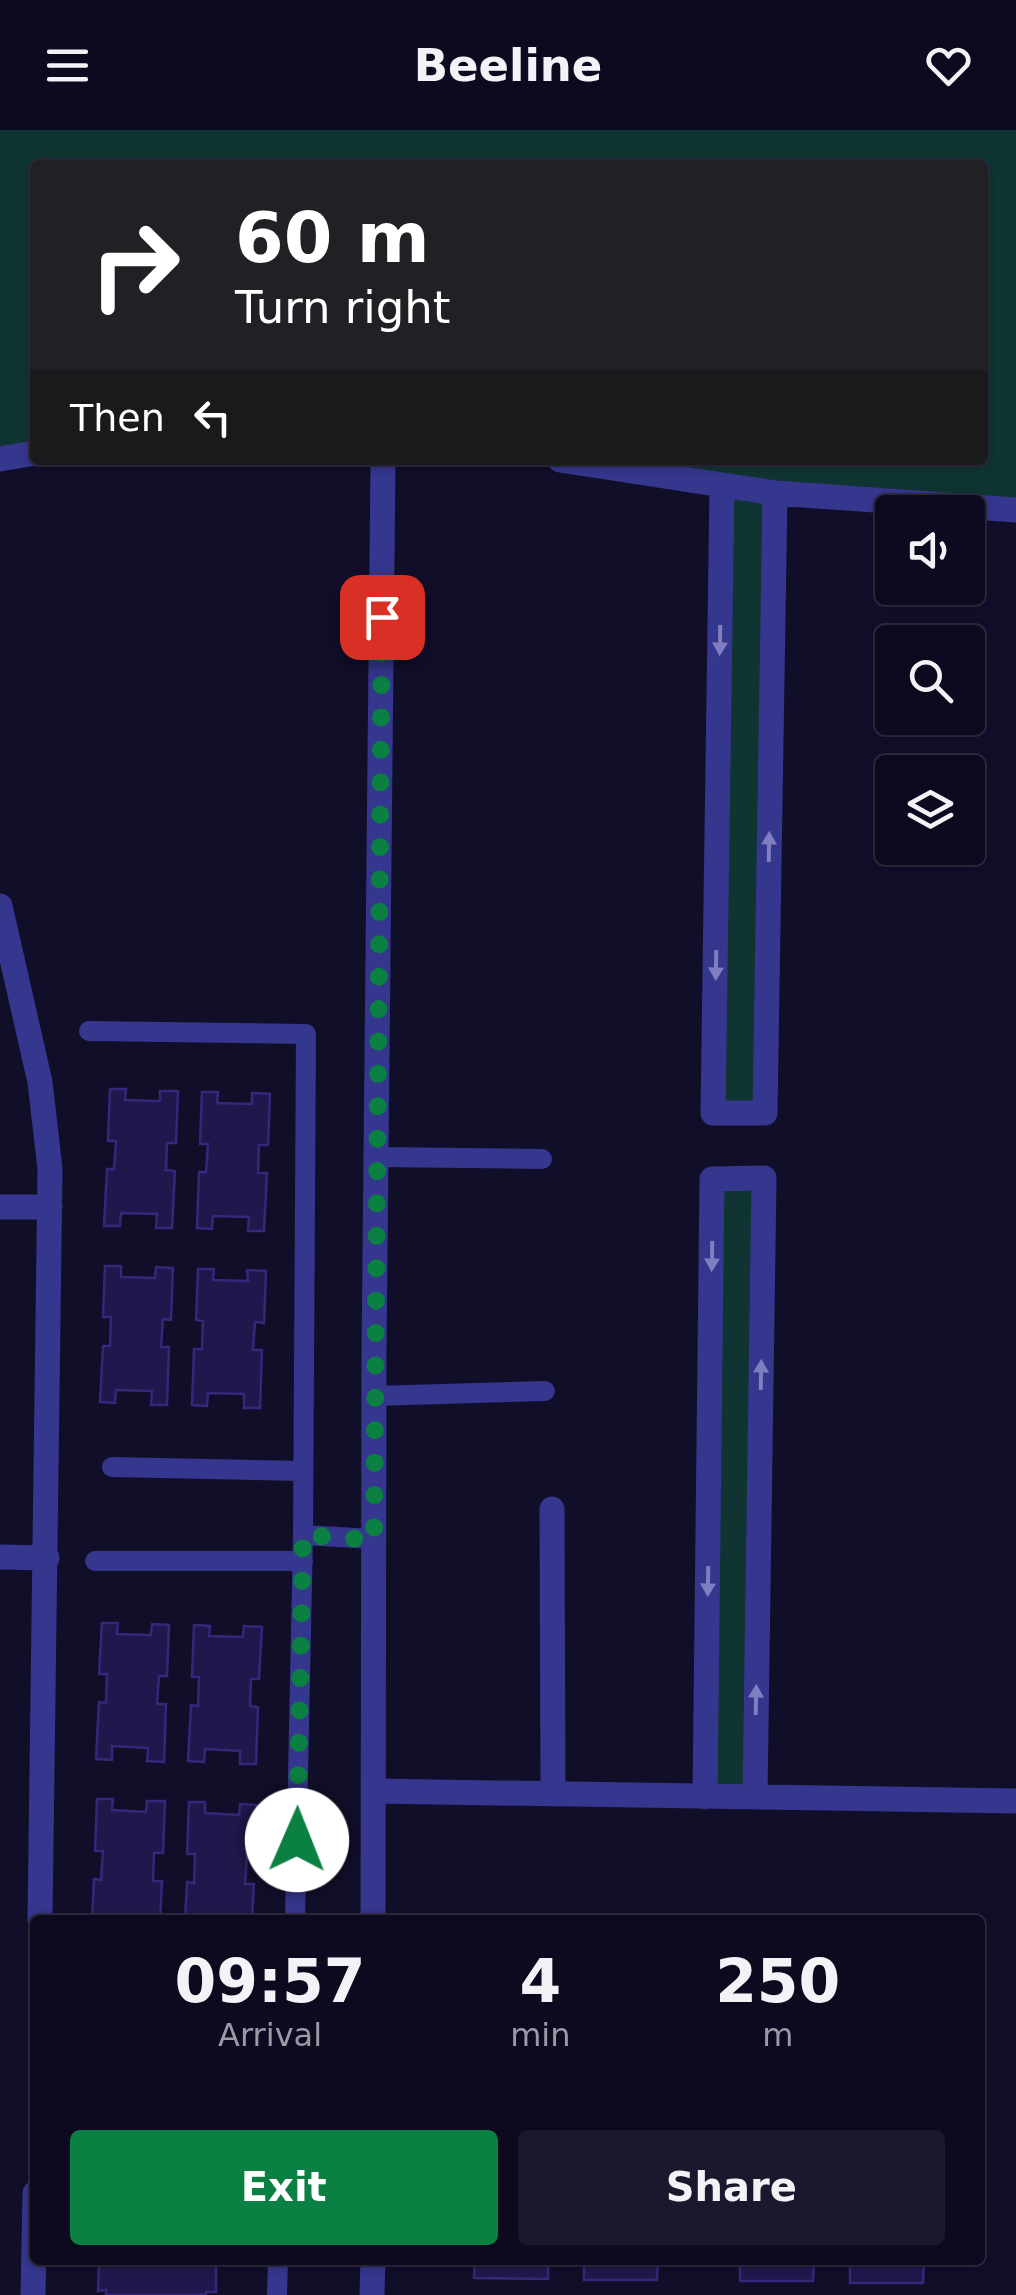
<!DOCTYPE html>
<style>
:root{--surface:#0d0a20;--page:#1b182d;--text:#f1f3f6;--muted:#9a9aa5;--line:#2d2b3e;--accent:#0b8043}
body{margin:0;font-family:"DejaVu Sans",sans-serif;background:var(--page);color:var(--text);height:100vh;display:flex;flex-direction:column;font-size:38px;white-space:nowrap}
*{box-sizing:border-box;margin:0}
p{font-size:32px;color:var(--muted)}
.icon{flex:none;width:55px;height:55px;fill:none;stroke:currentColor;stroke-width:2;stroke-linecap:round;stroke-linejoin:round}
.map{position:relative;flex:1;overflow:hidden}
.sheet{position:absolute;left:30px;top:1785px;width:955px;height:350px;display:flex;flex-direction:column;background:var(--surface);border-radius:10px;box-shadow:0 2px 8px #0004,0 0 0 2px var(--line)}
.sheet>*{flex:none}
.hud{position:absolute;left:30px;top:30px;width:958px;height:305px;border-radius:10px;box-shadow:0 2px 8px #0004,0 0 0 2px var(--line);background:#202124;color:#fff;overflow:hidden}
.tools{position:absolute;left:875px;top:365px;display:grid;gap:20px}
.tools a{display:grid;place-items:center;width:110px;height:110px;border-radius:10px;background:var(--surface);box-shadow:0 2px 8px #0004,0 0 0 2px var(--line);font-size:50px}
.pin{position:absolute;display:grid;place-items:center;width:85px;height:85px;color:#fff;margin:-42px;border-radius:20px;box-shadow:0 5px 15px #0006}
.me{position:absolute;width:110px;margin:-55px;rotate:1deg;stroke-linejoin:round;filter:drop-shadow(0 0 8px #0008)}
.turn{display:flex;align-items:center;gap:35px;height:210px;padding:0 40px;font-size:45px}
.turn .icon{width:130px;height:130px;stroke-width:2.5}
.turn b{display:block;font-size:70px;line-height:85px}
.then{display:flex;align-items:center;height:95px;padding:0 40px;background:#0003;gap:20px;font-size:38px}
.eta{display:flex;justify-content:space-evenly;align-items:center;height:170px;text-align:center}
.eta b{font-size:60px;font-weight:700;line-height:70px}
.button{display:flex;gap:20px;margin-top:auto;padding:20px 40px}
.button a{flex:1;height:115px;border-radius:10px;background:var(--accent);color:#fff;font-size:40px;font-weight:700;line-height:115px;text-align:center}
.button a+a{background:var(--page);color:var(--text)}
header{display:flex;justify-content:space-between;align-items:center;height:130px;padding:0 40px;background:var(--surface);font-size:45px;font-weight:700}
.map>svg:first-child{display:block}
.green{fill:#103431}
.building{fill:#20184c;stroke:#34287a;stroke-width:2.5}
.lines{fill:none;stroke-linecap:round;stroke-linejoin:round}
.service{stroke:#35368d;stroke-width:20}
.minor{stroke:#35368d;stroke-width:25}
.oneway{fill:#7f7ec0}
.route{stroke:#0b8043;stroke-width:18;stroke-dasharray:0 32.4}
</style>
<header><svg class="icon" aria-label="menu" viewBox="0 0 24 24"><path d="M4 6h16M4 12h16M4 18h16"/></svg>Beeline<svg class="icon" aria-label="heart" viewBox="0 0 24 24"><path d="M12 20l-8-8c-3-5 5-10 8-4 3-6 11-1 8 4z"/></svg></header>
<div class="map">
<svg width="1016" height="2165" viewBox="0 0 1016 2165">
<rect width="100%" height="100%" fill="#110e2a"/>
<!-- green -->
<path class="green" d="M 0,0 L 1016,0 L 1016,380 L 776,363 L 765,983 L 713,983 L 722,356 L 560,330 L 982,330 L 982,35 L 35,35 L 35,323 L 0,329 Z
M 764,1048 L 755,1667 L 705,1667 L 712,1049 Z"/>
<!-- building -->
<path class="building" d="M 110,959 L 126,959 L 125,970 L 160,971 L 160,961 L 178,961 L 176,1013 L 167,1013 L 166,1040 L 175,1041 L 172,1098 L 156,1098 L 157,1084 L 121,1083 L 120,1096 L 104,1096 L 107,1039 L 114,1039 L 116,1011 L 108,1011 Z
M 202,962 L 218,962 L 217,973 L 252,974 L 252,963 L 270,964 L 268,1015 L 259,1015 L 258,1043 L 267,1043 L 264,1101 L 248,1101 L 249,1087 L 213,1086 L 212,1099 L 197,1098 L 199,1042 L 206,1042 L 208,1014 L 200,1014 Z
M 105,1136 L 121,1136 L 121,1147 L 155,1148 L 156,1137 L 173,1138 L 171,1190 L 163,1189 L 161,1217 L 169,1217 L 167,1275 L 151,1275 L 152,1261 L 116,1260 L 115,1273 L 100,1272 L 103,1216 L 110,1216 L 111,1187 L 103,1187 Z
M 198,1139 L 214,1139 L 213,1150 L 248,1151 L 247,1140 L 266,1141 L 264,1193 L 255,1192 L 253,1220 L 262,1220 L 260,1278 L 244,1278 L 244,1264 L 208,1263 L 207,1276 L 192,1275 L 194,1219 L 202,1219 L 203,1191 L 196,1190 Z
M 102,1493 L 118,1493 L 117,1504 L 151,1505 L 152,1494 L 169,1495 L 167,1546 L 159,1546 L 157,1574 L 166,1574 L 164,1632 L 147,1631 L 148,1618 L 112,1616 L 112,1630 L 96,1629 L 99,1572 L 106,1573 L 107,1544 L 99,1544 Z
M 194,1495 L 210,1496 L 209,1506 L 243,1507 L 244,1496 L 262,1497 L 259,1549 L 251,1549 L 250,1576 L 258,1577 L 256,1634 L 240,1634 L 240,1621 L 205,1619 L 204,1632 L 188,1631 L 191,1575 L 198,1576 L 199,1547 L 192,1547 Z
M 97,1669 L 113,1669 L 112,1680 L 146,1682 L 147,1671 L 165,1671 L 163,1723 L 154,1723 L 153,1751 L 162,1751 L 160,1790 L 92,1790 L 94,1749 L 101,1750 L 103,1721 L 95,1721 Z
M 189,1672 L 205,1672 L 205,1683 L 239,1685 L 240,1674 L 257,1675 L 255,1726 L 247,1726 L 245,1754 L 254,1754 L 252,1790 L 185,1790 L 187,1752 L 194,1753 L 195,1724 L 187,1724 Z
M 91,2130 L 225,2130 L 225,2134 L 216,2135 L 216,2162 L 206,2162 L 206,2165 L 106,2165 L 106,2160 L 98,2161 L 99,2132 Z
M 475,2130 L 548,2130 L 548,2149 L 474,2148 Z
M 584,2130 L 658,2130 L 657,2150 L 584,2150 Z
M 740,2130 L 814,2130 L 813,2151 L 740,2151 Z
M 850,2130 L 924,2130 L 923,2153 L 850,2153 Z"/>
<g class="lines">
<!-- service -->
<path class="service" d="M 89,901 L 306,904 L 303,1405 L 295,1790
M 376,1027 L 542,1029
M 374,1266 L 545,1261
M 112,1337 L 303,1341
M 303,1405 L 374,1409
M 95,1431 L 303,1431
M 277,2165 L 278,2130"/>
<!-- minor -->
<path class="minor" d="M 0,329 L 35,323
M 560,330 L 775,363 L 1016,380
M 722,355 L 713,983 L 765,983 L 775,363
M 0,776 L 40,952 L 50,1039 L 40,1790
M 0,1077 L 50,1077
M 552,1379 L 553,1664
M 0,1427 L 47,1428
M 373,1661 L 1016,1671
M 705,1667 L 712,1049 L 764,1048 L 755,1667
M 373,1790 L 374,1224 L 383,330
M 33,2165 L 35,2063
M 372,2165 L 373,2130"/>
</g>
<!-- one-way arrows -->
<defs><path id="oneway-solid" d="M-6-.8H1V-3.2L6.5 0L1 3.2V.8H-6Z" transform="scale(2.5)"/></defs>
<g class="oneway">
<use href="#oneway-solid" transform="translate(720 510) rotate(91)"/>
<use href="#oneway-solid" transform="translate(769 717) rotate(-89)"/>
<use href="#oneway-solid" transform="translate(716 835) rotate(91)"/>
<use href="#oneway-solid" transform="translate(712 1126) rotate(91)"/>
<use href="#oneway-solid" transform="translate(761 1245) rotate(-89)"/>
<use href="#oneway-solid" transform="translate(708 1451) rotate(91)"/>
<use href="#oneway-solid" transform="translate(756 1570) rotate(-89)"/>
</g>
<g class="lines">
<!-- route -->
<path class="route" d="M 297,1710 L 303,1405 L 374,1410 L 382,487"/>
</g>
</svg>
<div class="tools">
<a><svg class="icon" aria-label="sound" viewBox="0 0 24 24"><path d="M4 9h4l5-4v14l-5-4H4zM17 9q2 3 0 6"/></svg></a>
<a><svg class="icon" aria-label="search" viewBox="0 0 24 24"><circle cx="10" cy="10" r="6"/><path d="M15 15l6 6"/></svg></a>
<a><svg class="icon" aria-label="layers" viewBox="0 0 24 24"><path d="M12 4l9 5-9 5-9-5zM3 14l9 5 9-5"/></svg></a>
</div>
<div class="pin" style="left:382px;top:487px;background:#d93025"><svg class="icon" aria-label="arrive" viewBox="0 0 24 24"><path d="M6 21V4h12l-3 4 3 4H6"/></svg></div>
<svg class="me" style="left:297px;top:1710px" viewBox="-20 -20 40 40"><circle r="19" fill="#fff"/><path d="M0-13L10 11 0 6-10 11z" fill="#0b8043"/></svg>
<div class="hud">
<div class="turn"><svg class="icon" aria-label="right" viewBox="0 0 24 24"><path d="M7 20v-9h11M14 6l5 5-5 5"/></svg><div><b>60 m</b>Turn right</div></div>
<div class="then">Then<svg class="icon" aria-label="left" viewBox="0 0 24 24"><path d="M17 20v-9H6M10 6l-5 5 5 5"/></svg></div>
</div>
<section class="sheet">
<div class="eta">
<div><b>09:57</b><p>Arrival</p></div>
<div><b>4</b><p>min</p></div>
<div><b>250</b><p>m</p></div>
</div>
<div class="button"><a>Exit</a><a>Share</a></div>
</section>
</div>
